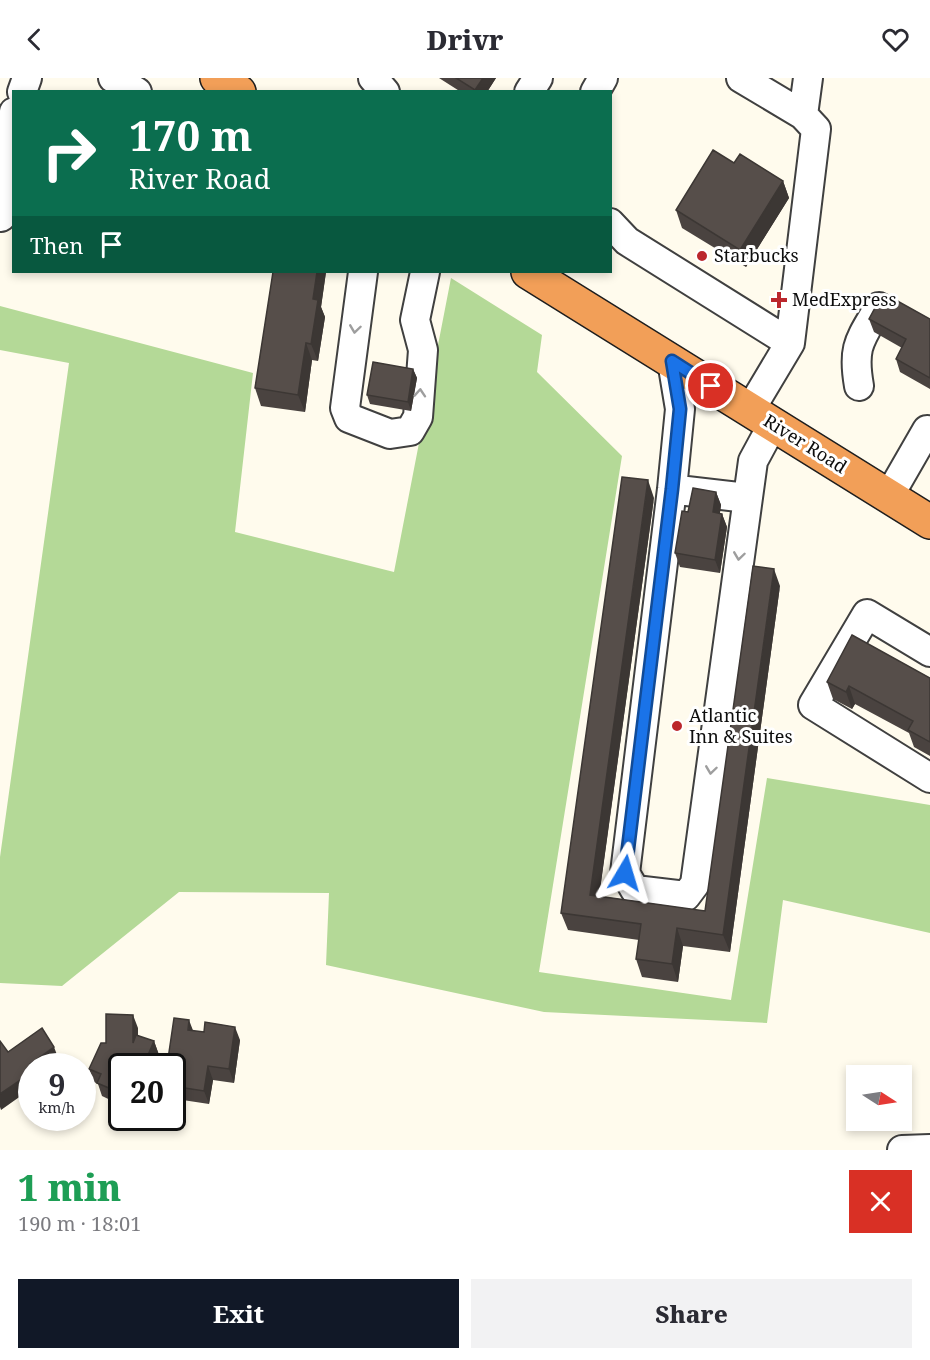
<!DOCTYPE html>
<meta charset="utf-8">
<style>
:root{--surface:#fff;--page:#f2f2f3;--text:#2b2b33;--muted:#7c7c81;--accent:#111827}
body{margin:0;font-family:"Noto Serif",serif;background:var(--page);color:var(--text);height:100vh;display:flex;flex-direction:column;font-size:22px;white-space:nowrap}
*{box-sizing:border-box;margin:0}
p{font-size:20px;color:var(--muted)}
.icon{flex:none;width:33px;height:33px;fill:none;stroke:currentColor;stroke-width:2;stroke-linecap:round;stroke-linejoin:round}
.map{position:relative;height:1072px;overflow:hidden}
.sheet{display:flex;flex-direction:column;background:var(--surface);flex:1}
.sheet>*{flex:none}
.guide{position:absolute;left:12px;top:12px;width:600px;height:183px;border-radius:0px;box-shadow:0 3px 9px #0003;background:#0b6e4f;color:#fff;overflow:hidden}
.needle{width:39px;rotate:102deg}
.tools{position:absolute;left:846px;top:987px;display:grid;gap:12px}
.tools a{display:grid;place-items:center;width:66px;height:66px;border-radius:0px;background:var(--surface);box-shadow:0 3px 9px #0003;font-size:30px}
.speed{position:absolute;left:18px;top:975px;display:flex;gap:12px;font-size:30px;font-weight:700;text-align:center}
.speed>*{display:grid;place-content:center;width:78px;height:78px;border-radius:50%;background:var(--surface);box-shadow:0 3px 9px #0003;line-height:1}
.speed small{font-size:15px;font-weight:400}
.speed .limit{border:3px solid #111;border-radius:9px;background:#fff;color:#111}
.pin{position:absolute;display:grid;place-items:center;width:51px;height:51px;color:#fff;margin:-26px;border:3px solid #fff;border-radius:50%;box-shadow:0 2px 6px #0007}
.me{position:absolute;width:66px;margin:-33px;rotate:7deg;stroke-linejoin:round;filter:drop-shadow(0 0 4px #0008)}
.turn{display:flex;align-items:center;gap:21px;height:126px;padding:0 18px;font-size:27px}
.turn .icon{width:78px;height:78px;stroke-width:2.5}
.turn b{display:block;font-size:42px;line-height:51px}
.then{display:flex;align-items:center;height:57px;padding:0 18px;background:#0003;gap:12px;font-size:22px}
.round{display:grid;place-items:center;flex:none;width:63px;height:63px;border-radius:0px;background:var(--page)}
.head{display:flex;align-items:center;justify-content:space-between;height:102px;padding:0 18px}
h1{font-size:36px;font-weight:800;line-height:45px;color:#1e9e55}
.button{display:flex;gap:12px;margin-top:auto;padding:12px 18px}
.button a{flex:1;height:69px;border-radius:0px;background:var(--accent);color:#fff;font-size:24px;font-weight:800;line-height:69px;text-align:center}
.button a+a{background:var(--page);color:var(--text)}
header{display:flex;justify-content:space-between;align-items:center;height:78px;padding:0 18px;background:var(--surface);font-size:27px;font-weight:800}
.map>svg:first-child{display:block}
.forest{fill:#b4d997}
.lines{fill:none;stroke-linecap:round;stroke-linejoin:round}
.minor-casing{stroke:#404040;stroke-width:32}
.highway-casing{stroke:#1e1e1e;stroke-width:36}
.minor{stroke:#fff;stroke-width:28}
.highway{stroke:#f29f58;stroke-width:33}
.wall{fill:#4a4340}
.shaded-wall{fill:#3c3734}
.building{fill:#564e4a;stroke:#3c3734;stroke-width:1.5}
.oneway{stroke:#9e9e9e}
.route-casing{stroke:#114b97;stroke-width:15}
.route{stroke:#1a73e8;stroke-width:10}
.poi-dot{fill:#bb272d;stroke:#fff;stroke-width:2}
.labels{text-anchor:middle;stroke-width:6;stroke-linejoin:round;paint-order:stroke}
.poi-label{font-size:18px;fill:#0d0d0d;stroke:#fff;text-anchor:start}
.street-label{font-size:18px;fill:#0d0d0d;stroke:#fff}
</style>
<header><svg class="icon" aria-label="back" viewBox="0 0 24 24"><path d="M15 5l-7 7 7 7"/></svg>Drivr<svg class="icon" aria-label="heart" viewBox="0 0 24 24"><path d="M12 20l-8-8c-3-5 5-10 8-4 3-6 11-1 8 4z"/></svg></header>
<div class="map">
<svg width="930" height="1072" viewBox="0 0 930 1072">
<rect width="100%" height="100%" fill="#fffbed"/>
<!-- forest -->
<path class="forest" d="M 451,200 L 542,257 L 537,294 L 622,378 L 539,894 L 731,922 L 767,700 L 930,727 L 930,855 L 783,822 L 767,945 L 544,934 L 326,887 L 329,815 L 179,814 L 62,908 L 0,905 L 0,779 L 69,285 L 0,272 L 0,228 L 253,295 L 235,454 L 394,494 Z"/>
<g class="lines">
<defs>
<path id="minor" d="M 113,0 L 137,14
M 373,0 L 385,14
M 741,0 L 803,37 L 816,51 L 790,265 L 750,332
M 22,14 L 27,0
M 529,14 L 538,0
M 595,14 L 603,0
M 803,37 L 808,0
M 1,139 L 7,74 L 14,34
M 610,145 L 627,163 L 790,265
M 363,194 L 345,330 L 349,340 L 390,356 L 410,353 L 418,339 L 423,272 L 415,242 L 425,194
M 672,283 L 680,331 L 672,411 L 625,795 L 635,812 L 686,818 L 695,806 L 753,383 L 773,346
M 859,308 C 852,268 860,262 879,229
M 678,412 L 747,420
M 889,418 L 927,352
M 930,574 L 867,536 L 813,627 L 930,700
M 902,1072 L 930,1071"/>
<path id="highway" d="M 217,0 L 239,14
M 528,194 L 930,444"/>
</defs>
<!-- minor casing -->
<use href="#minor" class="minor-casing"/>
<!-- highway casing -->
<use href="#highway" class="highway-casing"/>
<!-- minor -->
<use href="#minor" class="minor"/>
<!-- highway -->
<use href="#highway" class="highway"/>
</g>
<!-- wall -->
<path class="wall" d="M 439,0 L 496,0 L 487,14 L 461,14 Z
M 734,85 L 783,103 L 789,120 L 746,189 L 682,150 L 676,132 Z
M 273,194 L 326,194 L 321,229 L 325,239 L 318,283 L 312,282 L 305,334 L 261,328 L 255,310 Z
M 869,241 L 930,241 L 930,311 L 900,294 L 896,281 L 902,270 L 874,254 Z
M 413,291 L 417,300 L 411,333 L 370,326 L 367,317 Z
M 716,414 L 721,427 L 720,435 L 722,436 L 727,449 L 720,495 L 680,489 L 675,475 L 688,434 Z
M 654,420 L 599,818 L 705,833 L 780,508 L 730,874 L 683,868 L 678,904 L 642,899 L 636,881 L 639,862 L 568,852 L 561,835 Z
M 930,600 L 930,678 L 914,669 L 909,655 L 855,626 L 852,631 L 833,621 L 827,604 Z
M 138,950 L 138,958 L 154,963 L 159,977 L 155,985 L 157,988 L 122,988 L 122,1025 L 121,1027 L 102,1018 L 98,1006 L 94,1004 L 89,991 L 106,965 Z
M 193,953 L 240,962 L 234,1005 L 213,1002 L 209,1026 L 176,1021 L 172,1012 L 172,988 L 170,988 L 168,981 Z"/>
<!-- shaded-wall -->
<path class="shaded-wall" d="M 483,0 L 496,0 L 487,14 L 476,14 L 475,12 Z
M 783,103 L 789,120 L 746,189 L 740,172 Z
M 317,194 L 326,194 L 321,229 L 325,239 L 318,283 L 311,266 L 313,221 Z
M 306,265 L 312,282 L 305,334 L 298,317 Z
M 413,291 L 417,300 L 411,333 L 408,324 Z
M 648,402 L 654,420 L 597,834 L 590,817 Z
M 716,414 L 721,427 L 718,448 L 713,434 Z
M 722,436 L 727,449 L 720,495 L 715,482 Z
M 774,491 L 780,508 L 730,874 L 723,857 Z
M 849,608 L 855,626 L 852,631 L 846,614 Z
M 677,850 L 683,868 L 678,904 L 672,886 Z
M 133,937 L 138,950 L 137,978 L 133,965 Z
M 189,942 L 194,955 L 188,952 Z
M 235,949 L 240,962 L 234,1005 L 229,991 Z
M 154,963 L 159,977 L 155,985 L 157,988 L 150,988 L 148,977 Z
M 54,969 L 59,982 L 50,988 L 32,989 L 30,986 Z
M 208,988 L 213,1002 L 209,1026 L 204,1013 Z
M 32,994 L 32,1010 L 1,1032 L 0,1029 L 0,1016 Z
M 119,1006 L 122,1014 L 122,1025 L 121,1027 L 116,1013 Z"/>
<!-- building -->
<path class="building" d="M 456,0 L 483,0 L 475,12 Z
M 713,72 L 734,85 L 740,76 L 783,103 L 740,172 L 676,132 Z
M 273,194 L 317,194 L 313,221 L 318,222 L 311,266 L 306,265 L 298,317 L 255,310 Z
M 883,215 L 930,241 L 930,300 L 896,281 L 906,261 L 869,241 Z
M 373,284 L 413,291 L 408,324 L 367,317 Z
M 622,399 L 648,402 L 590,817 L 705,833 L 753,488 L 774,491 L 723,857 L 677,850 L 672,886 L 636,881 L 641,846 L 561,835 Z
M 693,410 L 716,414 L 713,434 L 722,436 L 715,482 L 675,475 L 682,433 L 688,434 Z
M 852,557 L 930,600 L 930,664 L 908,652 L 913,643 L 849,608 L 846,614 L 827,604 Z
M 106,936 L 133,937 L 133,965 L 136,957 L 154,963 L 148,977 L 153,979 L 150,988 L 122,988 L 122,1008 L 119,1006 L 116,1013 L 97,1005 L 101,996 L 89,991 L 101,965 L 106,965 Z
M 174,940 L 189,942 L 188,952 L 204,954 L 205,944 L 235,949 L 229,991 L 208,988 L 204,1013 L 172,1008 L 172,997 L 175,982 L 168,981 Z
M 42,950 L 54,969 L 30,986 L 32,988 L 32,994 L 0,1016 L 0,963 L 8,974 Z"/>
<!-- one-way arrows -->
<defs><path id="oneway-chevron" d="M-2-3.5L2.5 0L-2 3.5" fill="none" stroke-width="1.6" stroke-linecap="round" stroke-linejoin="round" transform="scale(1.5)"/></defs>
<g class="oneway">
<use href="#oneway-chevron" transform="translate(355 251) rotate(98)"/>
<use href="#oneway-chevron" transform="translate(420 315) rotate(-86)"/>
<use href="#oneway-chevron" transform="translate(739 478) rotate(98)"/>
<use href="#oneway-chevron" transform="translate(711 692) rotate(98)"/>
</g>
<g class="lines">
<defs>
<path id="route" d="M 625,795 L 672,411 L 680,331 L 672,283 L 711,308"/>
</defs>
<!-- route casing -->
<use href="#route" class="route-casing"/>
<!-- route -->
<use href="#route" class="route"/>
</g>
<!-- markers -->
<g class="poi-dot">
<circle cx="702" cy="178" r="6"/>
<path d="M776 213h6v6h6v6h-6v6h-6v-6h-6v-6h6z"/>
<circle cx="677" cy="648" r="6"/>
</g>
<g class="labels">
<!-- poi labels -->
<g class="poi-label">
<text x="714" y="184">Starbucks</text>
<text x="792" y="228">MedExpress</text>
<text x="689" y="644">Atlantic<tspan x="689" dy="21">Inn &amp; Suites</tspan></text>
</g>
<!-- street labels -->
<g class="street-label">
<text transform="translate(805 366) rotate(32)" y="6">River Road</text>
</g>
</g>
</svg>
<div class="tools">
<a><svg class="needle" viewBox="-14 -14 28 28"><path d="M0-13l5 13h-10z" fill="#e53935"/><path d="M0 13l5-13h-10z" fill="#7c7c81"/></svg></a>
</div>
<div class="speed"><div>9<small>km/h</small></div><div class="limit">20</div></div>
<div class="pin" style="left:711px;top:308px;background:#d93025"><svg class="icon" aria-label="arrive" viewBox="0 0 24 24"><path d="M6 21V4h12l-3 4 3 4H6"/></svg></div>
<svg class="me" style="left:625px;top:795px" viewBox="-20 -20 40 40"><path d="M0-17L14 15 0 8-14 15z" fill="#1a73e8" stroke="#fff" stroke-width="4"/></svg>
<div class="guide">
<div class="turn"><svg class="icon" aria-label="right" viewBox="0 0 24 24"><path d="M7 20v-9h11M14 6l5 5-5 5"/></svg><div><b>170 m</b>River Road</div></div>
<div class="then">Then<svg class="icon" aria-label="arrive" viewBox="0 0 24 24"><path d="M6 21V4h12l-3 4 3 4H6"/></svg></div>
</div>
</div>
<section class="sheet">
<div class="head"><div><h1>1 min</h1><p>190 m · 18:01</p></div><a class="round" style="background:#d93025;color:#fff"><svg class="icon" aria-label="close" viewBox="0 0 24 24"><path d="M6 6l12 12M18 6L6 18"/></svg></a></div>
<div class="button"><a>Exit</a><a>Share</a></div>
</section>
